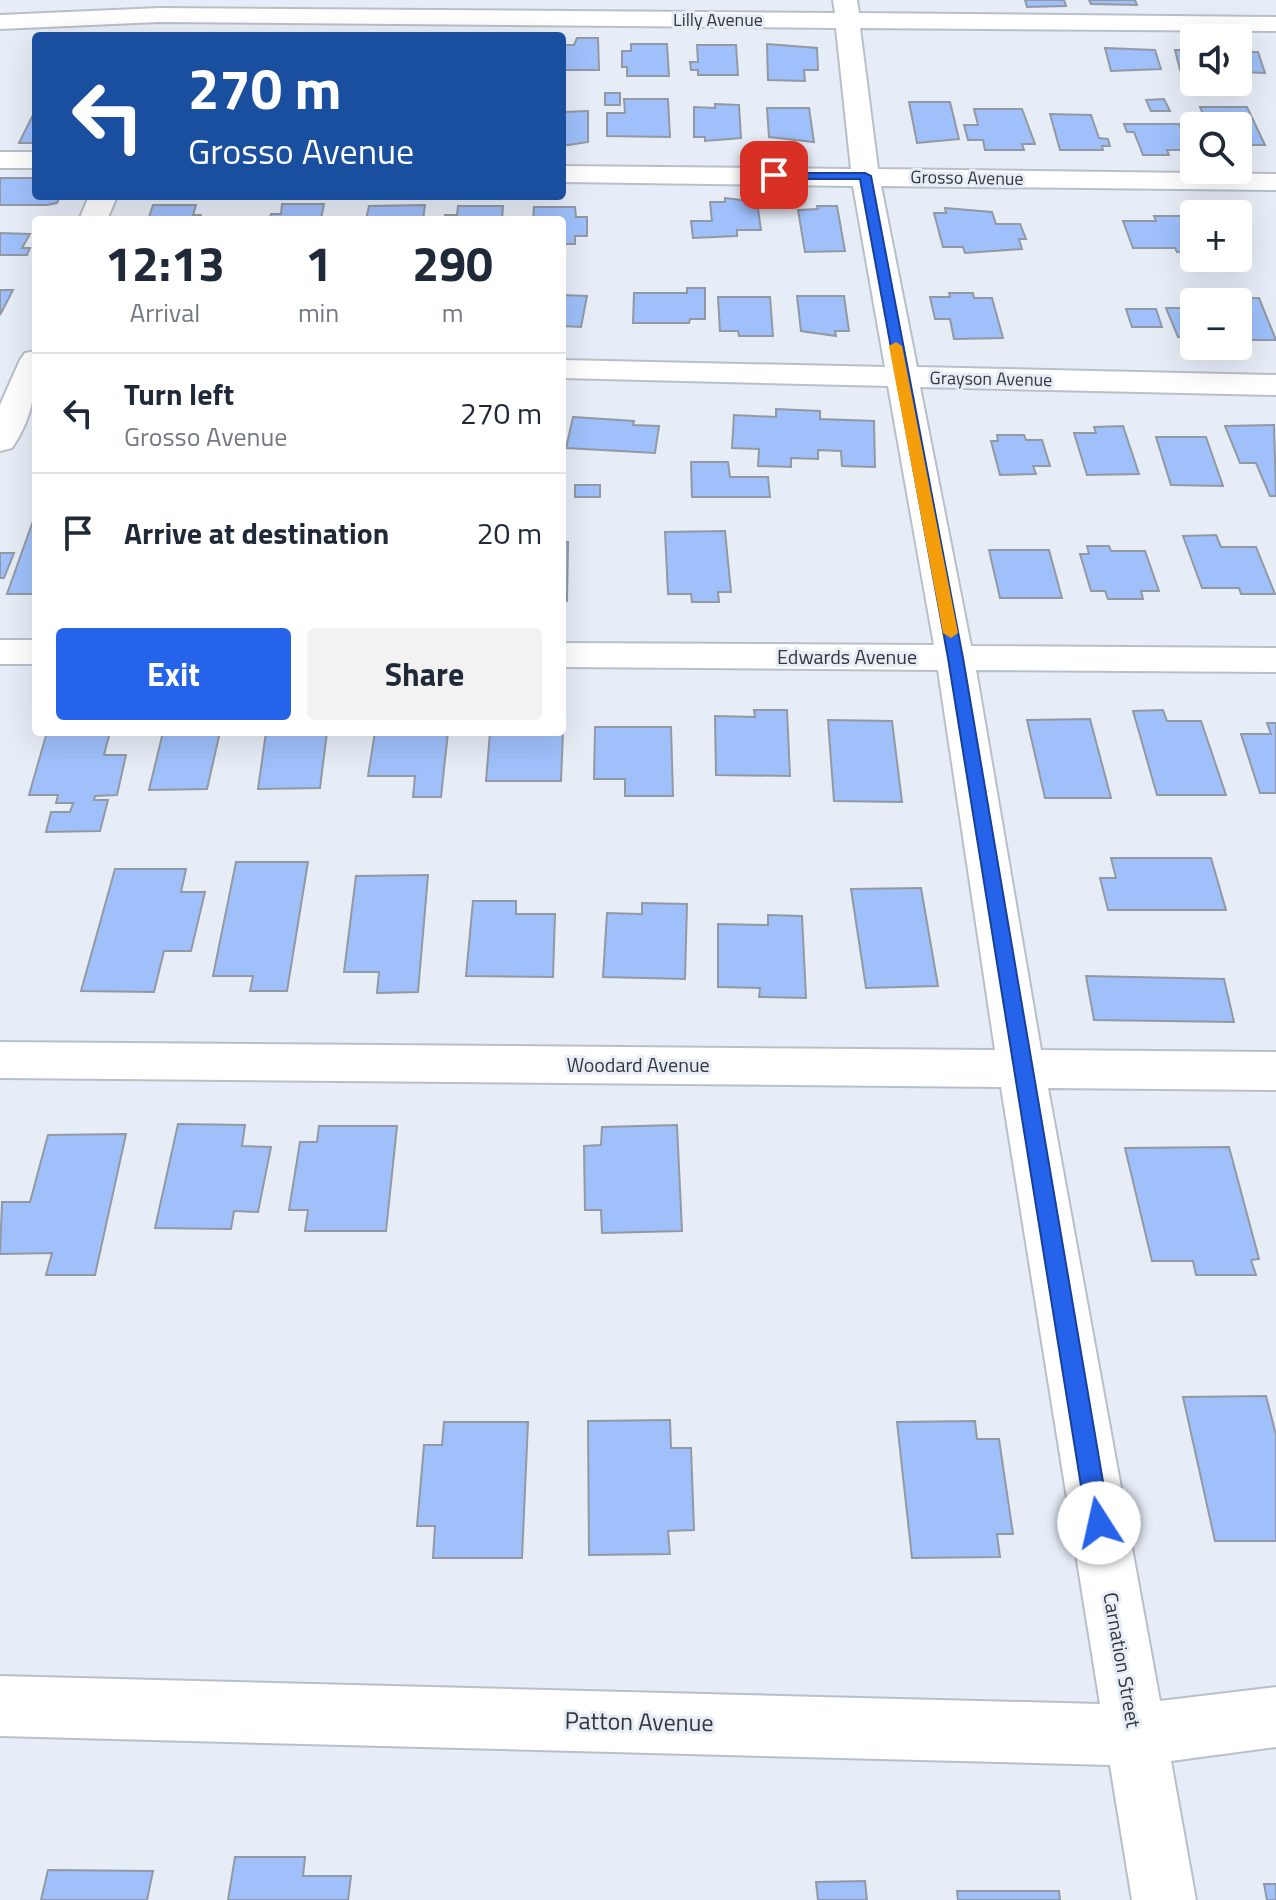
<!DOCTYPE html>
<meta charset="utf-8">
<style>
:root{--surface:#fff;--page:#f2f2f3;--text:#1f2937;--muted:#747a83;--line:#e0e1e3;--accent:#2563eb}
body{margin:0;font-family:"Titillium Web",sans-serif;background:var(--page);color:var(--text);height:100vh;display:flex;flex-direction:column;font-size:30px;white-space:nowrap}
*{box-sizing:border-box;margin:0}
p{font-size:26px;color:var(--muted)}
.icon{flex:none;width:44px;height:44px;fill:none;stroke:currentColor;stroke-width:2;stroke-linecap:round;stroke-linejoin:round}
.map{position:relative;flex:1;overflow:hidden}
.details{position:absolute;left:32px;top:216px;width:534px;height:520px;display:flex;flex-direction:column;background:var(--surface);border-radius:8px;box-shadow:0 8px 32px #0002}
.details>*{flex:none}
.banner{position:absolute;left:32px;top:32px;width:534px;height:168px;border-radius:8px;box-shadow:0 8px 32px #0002;background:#1a4fa0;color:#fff;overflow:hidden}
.fabs{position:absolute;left:1180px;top:24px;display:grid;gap:16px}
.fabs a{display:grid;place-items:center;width:72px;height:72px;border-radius:8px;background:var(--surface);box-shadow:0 8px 32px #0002;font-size:40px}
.pin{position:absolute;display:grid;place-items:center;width:68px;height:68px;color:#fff;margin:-34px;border-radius:16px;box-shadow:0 4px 12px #0006}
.me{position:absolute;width:88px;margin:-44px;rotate:350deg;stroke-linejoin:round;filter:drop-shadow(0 0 6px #0008)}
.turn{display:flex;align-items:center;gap:28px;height:168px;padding:0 24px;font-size:36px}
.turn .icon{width:104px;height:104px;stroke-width:2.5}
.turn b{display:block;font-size:56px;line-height:68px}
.eta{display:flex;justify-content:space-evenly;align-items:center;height:136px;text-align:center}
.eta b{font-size:48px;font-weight:700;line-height:56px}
.button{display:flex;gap:16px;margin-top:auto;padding:16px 24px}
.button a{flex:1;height:92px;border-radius:8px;background:var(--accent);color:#fff;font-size:32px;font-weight:700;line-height:92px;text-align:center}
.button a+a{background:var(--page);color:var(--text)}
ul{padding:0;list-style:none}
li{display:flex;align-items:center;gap:24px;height:120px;padding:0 24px;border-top:2px solid var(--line)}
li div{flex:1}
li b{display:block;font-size:30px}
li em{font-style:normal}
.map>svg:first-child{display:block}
.building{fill:#9fc0fb;stroke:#9399a2;stroke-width:2}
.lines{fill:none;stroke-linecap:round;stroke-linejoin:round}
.minor-casing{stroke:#b9bfc9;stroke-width:4}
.minor{fill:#fff;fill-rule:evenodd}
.route{fill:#2563eb;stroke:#184099;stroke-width:2}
.slow{fill:#f59e0b}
.labels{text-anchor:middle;stroke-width:6;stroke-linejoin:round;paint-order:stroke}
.far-street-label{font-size:18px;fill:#35373b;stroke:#e7edf7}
.street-label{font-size:20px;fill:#35373b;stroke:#e7edf7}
.near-street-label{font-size:24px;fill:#35373b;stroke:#e7edf7}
</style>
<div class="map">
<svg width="1276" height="1900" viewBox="0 0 1276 1900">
<rect width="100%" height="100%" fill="#e7edf7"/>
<!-- building -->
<path class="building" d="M 1025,0 L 1064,0 L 1066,6 L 1027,7 Z
M 1089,0 L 1135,0 L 1137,5 L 1091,4 Z
M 577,38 L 598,38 L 599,70 L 562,70 L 562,45 L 574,45 Z
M 631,44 L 667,44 L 669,76 L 627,76 L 627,67 L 622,67 L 622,51 L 631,51 Z
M 767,44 L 817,48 L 818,70 L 804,70 L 805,81 L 768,80 Z
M 697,45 L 736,45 L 738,75 L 698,75 L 698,70 L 691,70 L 690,62 L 698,62 Z
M 1105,48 L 1155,50 L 1161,69 L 1111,71 Z
M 1175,50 L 1194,50 L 1194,71 L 1180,70 Z
M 1238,52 L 1258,52 L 1265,73 L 1238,72 Z
M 605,93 L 620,93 L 620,105 L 605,105 Z
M 624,99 L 668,99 L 670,137 L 607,136 L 607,113 L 625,113 Z
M 1164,99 L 1170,111 L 1151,111 L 1146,100 Z
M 909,102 L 950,102 L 959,139 L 917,143 Z
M 715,104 L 739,105 L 741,138 L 705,141 L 705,137 L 694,137 L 694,107 L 715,108 Z
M 1200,107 L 1247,107 L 1265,145 L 1238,145 L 1238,126 L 1208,126 Z
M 767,108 L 809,108 L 814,142 L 769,137 Z
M 36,109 L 36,143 L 19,143 Z
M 974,109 L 1022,109 L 1035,144 L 1022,144 L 1024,150 L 985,150 L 983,140 L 968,140 L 964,125 L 978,125 Z
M 588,111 L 588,142 L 562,146 L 562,112 Z
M 1050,114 L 1091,115 L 1099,138 L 1108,139 L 1110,146 L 1102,146 L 1103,150 L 1060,150 Z
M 1124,124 L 1179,124 L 1190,150 L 1167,150 L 1169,155 L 1143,155 L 1134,132 L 1127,132 Z
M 0,178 L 36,178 L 36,196 L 60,196 L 57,203 L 47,205 L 0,205 Z
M 725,198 L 757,202 L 761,230 L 737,230 L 737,236 L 693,238 L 691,221 L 712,221 L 710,202 L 725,202 Z
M 282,204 L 324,204 L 321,219 L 331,220 L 269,220 L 271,214 L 281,214 Z
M 153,205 L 196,205 L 193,215 L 201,215 L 200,220 L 138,220 L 149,217 Z
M 425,205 L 423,220 L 366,220 L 369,206 Z
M 458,206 L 503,206 L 502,220 L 445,220 L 445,215 L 457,215 Z
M 817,206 L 837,206 L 845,251 L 805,252 L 798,210 L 818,209 Z
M 534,207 L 575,207 L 576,217 L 587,217 L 587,236 L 575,236 L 575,244 L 562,244 L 562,220 L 533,220 Z
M 945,208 L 992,212 L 996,224 L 1020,224 L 1026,239 L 1019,239 L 1022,249 L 965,253 L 963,247 L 943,247 L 934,213 L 946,213 Z
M 1154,216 L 1186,216 L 1194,219 L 1194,252 L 1177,252 L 1175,248 L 1133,248 L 1123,221 L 1156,221 Z
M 0,233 L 30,234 L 22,248 L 30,248 L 27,255 L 0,255 Z
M 687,288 L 705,288 L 705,319 L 690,319 L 689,323 L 633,323 L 634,293 L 687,293 Z
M 0,290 L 13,290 L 0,315 Z
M 949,293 L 973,293 L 974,298 L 992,298 L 1003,338 L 954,339 L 950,319 L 935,319 L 930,297 L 950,297 Z
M 562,295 L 587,296 L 581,327 L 562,326 Z
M 797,296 L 844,296 L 849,331 L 835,331 L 836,336 L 801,331 Z
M 718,297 L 770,297 L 773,336 L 739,336 L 738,331 L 720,331 Z
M 1214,298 L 1259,298 L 1276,340 L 1238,340 L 1238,302 L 1215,302 Z
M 1166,308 L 1194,308 L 1194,337 L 1178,337 Z
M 1126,309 L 1156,309 L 1162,327 L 1132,327 Z
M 776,409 L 820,411 L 820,419 L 874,421 L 875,467 L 842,466 L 841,451 L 818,450 L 818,459 L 791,458 L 791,467 L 758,466 L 759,449 L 732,448 L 734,415 L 776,417 Z
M 573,417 L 634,421 L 633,425 L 659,426 L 655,453 L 566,448 Z
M 1274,425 L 1276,496 L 1270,496 L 1256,463 L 1240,463 L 1225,426 Z
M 1123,426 L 1139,474 L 1087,475 L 1074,433 L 1096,433 L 1094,427 Z
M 997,435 L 1024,435 L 1026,440 L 1042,440 L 1050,466 L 1033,466 L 1036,474 L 1000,475 L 991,441 L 998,441 Z
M 1156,437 L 1206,437 L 1223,486 L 1171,485 Z
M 691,462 L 728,462 L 730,477 L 768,477 L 770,497 L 692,497 Z
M 575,485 L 600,485 L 600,497 L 575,497 Z
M 33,521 L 36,521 L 36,594 L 7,594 Z
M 725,531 L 731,592 L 718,592 L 719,602 L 692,602 L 691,594 L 668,594 L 665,532 Z
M 1216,535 L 1221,547 L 1256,547 L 1275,594 L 1241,594 L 1239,588 L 1202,588 L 1183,536 Z
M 562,542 L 568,542 L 567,601 L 562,601 Z
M 1087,546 L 1109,546 L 1111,551 L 1145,551 L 1159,591 L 1141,591 L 1143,599 L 1108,599 L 1105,591 L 1091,591 L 1080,554 L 1089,554 Z
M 989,550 L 1049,550 L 1062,598 L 1000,598 Z
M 0,553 L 14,553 L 4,578 L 0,578 Z
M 754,710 L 787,710 L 790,776 L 716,775 L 715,716 L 755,717 Z
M 1163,710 L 1167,721 L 1201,721 L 1226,795 L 1157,795 L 1133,711 Z
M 1090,719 L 1111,798 L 1045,798 L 1027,720 Z
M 828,720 L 892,721 L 902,802 L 834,801 Z
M 1267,723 L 1276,723 L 1276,793 L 1260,793 L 1241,734 L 1271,734 Z
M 595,727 L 671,727 L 673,796 L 625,796 L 625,779 L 594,779 Z
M 563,730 L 561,781 L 486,781 L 490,732 Z
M 47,732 L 110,732 L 104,755 L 126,755 L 117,795 L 95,796 L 94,800 L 108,800 L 100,831 L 46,832 L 51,812 L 70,812 L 73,803 L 56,803 L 58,795 L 29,795 Z
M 163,732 L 220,732 L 207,789 L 149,790 Z
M 266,732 L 327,732 L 320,788 L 258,789 Z
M 375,732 L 448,732 L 441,797 L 413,797 L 415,776 L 368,776 Z
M 1111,858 L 1211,858 L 1226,910 L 1108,910 L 1100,878 L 1116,878 Z
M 236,862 L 308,862 L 287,991 L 250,991 L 253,976 L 213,976 Z
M 115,869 L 186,869 L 181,892 L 205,892 L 191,951 L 164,951 L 154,992 L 81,991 Z
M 428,875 L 418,992 L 377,993 L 379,972 L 344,972 L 356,876 Z
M 921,888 L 938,986 L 866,988 L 851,889 Z
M 473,901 L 516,901 L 516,914 L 555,914 L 553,977 L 466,976 Z
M 642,903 L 687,904 L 685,979 L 603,977 L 607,913 L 642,914 Z
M 768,915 L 802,916 L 806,998 L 759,997 L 760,988 L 718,987 L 718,924 L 768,925 Z
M 1086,976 L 1224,979 L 1234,1022 L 1094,1020 Z
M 178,1124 L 245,1125 L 242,1146 L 271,1147 L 258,1212 L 234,1211 L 231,1229 L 155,1228 Z
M 677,1125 L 682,1231 L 602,1233 L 601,1210 L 585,1210 L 584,1146 L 601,1145 L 602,1127 Z
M 319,1126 L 397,1126 L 386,1231 L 305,1231 L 308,1210 L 289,1210 L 300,1142 L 317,1142 Z
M 126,1134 L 95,1275 L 46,1275 L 52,1253 L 0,1254 L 2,1202 L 30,1202 L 48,1135 Z
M 1229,1147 L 1259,1259 L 1251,1260 L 1256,1275 L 1196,1275 L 1193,1261 L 1152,1261 L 1125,1148 Z
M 1266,1396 L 1276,1435 L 1276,1541 L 1215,1541 L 1183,1397 Z
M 670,1420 L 671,1448 L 691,1448 L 694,1530 L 668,1531 L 670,1554 L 589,1555 L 588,1421 Z
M 975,1421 L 977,1439 L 999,1439 L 1013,1534 L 997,1534 L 1000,1557 L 912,1558 L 897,1422 Z
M 444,1422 L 528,1422 L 522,1558 L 433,1558 L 435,1526 L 417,1526 L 424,1445 L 442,1445 Z
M 235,1857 L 305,1857 L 303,1876 L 351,1876 L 348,1900 L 228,1900 Z
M 48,1870 L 153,1871 L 147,1900 L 41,1900 Z
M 865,1881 L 867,1900 L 818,1900 L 816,1882 Z
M 1264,1884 L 1276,1884 L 1276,1900 L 1267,1900 Z
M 957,1891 L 1059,1891 L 1060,1900 L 958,1900 Z"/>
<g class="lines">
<defs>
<path id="minor" d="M 833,0 L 857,0 L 859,13 L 1276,17 L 1276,31 L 860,28 L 878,169 L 1276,174 L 1276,190 L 881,186 L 917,367 L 1276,375 L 1276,395 L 920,387 L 971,646 L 1276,648 L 1276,672 L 976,670 L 1041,1050 L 1276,1052 L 1276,1090 L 1048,1088 L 1160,1701 L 1276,1687 L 1276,1747 L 1171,1761 L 1196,1900 L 1132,1900 L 1110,1765 L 0,1736 L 0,1676 L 1100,1704 L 1001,1087 L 0,1078 L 0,1042 L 995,1050 L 938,670 L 562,667 L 562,643 L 934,645 L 888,386 L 562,378 L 562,360 L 885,367 L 853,186 L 562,182 L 562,166 L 851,169 L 836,28 L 159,22 L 0,29 L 0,15 L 159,8 L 835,13 Z
M 0,152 L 36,152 L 36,168 L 0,168 Z
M 89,196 L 117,196 L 107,220 L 79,220 Z
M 36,351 C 36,388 34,416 12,448 L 0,451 L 0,405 L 20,360 L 25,353 Z
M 0,640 L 36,640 L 36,664 L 0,664 Z"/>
</defs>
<!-- minor casing -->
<use href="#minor" class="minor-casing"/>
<!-- minor -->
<use href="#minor" class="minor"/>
</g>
<!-- route -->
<path class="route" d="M 770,173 L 865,173 L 871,176 L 963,658 L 1110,1523 L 1107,1531 L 1099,1534 L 1091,1531 L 1087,1523 L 948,658 L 860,179 L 774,179 Z"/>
<!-- slow -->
<path class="slow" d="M 896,342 L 902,346 L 958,633 L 951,638 L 943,633 L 889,346 Z"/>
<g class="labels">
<!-- far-street labels -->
<g class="far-street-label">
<text x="718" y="26">Lilly Avenue</text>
<text transform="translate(967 178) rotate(1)" y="6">Grosso Avenue</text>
<text transform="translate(991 379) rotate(1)" y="6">Grayson Avenue</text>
</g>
<!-- street labels -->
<g class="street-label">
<text x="847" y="664">Edwards Avenue</text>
<text x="638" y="1072">Woodard Avenue</text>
<text transform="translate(1122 1660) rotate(80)" y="7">Carnation Street</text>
</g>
<!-- near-street labels -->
<g class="near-street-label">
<text transform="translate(639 1722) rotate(1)" y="8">Patton Avenue</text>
</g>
</g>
</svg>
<div class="fabs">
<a><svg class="icon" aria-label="sound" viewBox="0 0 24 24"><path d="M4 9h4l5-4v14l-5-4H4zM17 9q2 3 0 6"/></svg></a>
<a><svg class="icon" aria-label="search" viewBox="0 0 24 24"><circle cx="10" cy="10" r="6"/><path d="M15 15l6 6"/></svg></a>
<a>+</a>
<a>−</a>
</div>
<div class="pin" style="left:774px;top:175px;background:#d93025"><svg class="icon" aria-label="arrive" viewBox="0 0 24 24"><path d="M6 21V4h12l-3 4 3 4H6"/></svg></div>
<svg class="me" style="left:1099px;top:1523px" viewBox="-20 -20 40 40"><circle r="19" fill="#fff"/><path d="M0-13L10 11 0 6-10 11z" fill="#2563eb"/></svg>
<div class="banner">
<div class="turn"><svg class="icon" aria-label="left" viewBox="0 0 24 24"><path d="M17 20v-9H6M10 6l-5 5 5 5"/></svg><div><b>270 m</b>Grosso Avenue</div></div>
</div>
<section class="details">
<div class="eta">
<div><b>12:13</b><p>Arrival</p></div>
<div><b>1</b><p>min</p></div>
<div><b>290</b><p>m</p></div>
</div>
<ul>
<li><svg class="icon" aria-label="left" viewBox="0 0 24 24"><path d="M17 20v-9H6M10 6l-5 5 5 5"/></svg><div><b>Turn left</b><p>Grosso Avenue</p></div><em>270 m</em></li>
<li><svg class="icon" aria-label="arrive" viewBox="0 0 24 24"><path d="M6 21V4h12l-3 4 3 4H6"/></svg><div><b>Arrive at destination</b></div><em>20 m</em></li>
</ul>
<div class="button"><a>Exit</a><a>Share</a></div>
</section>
</div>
